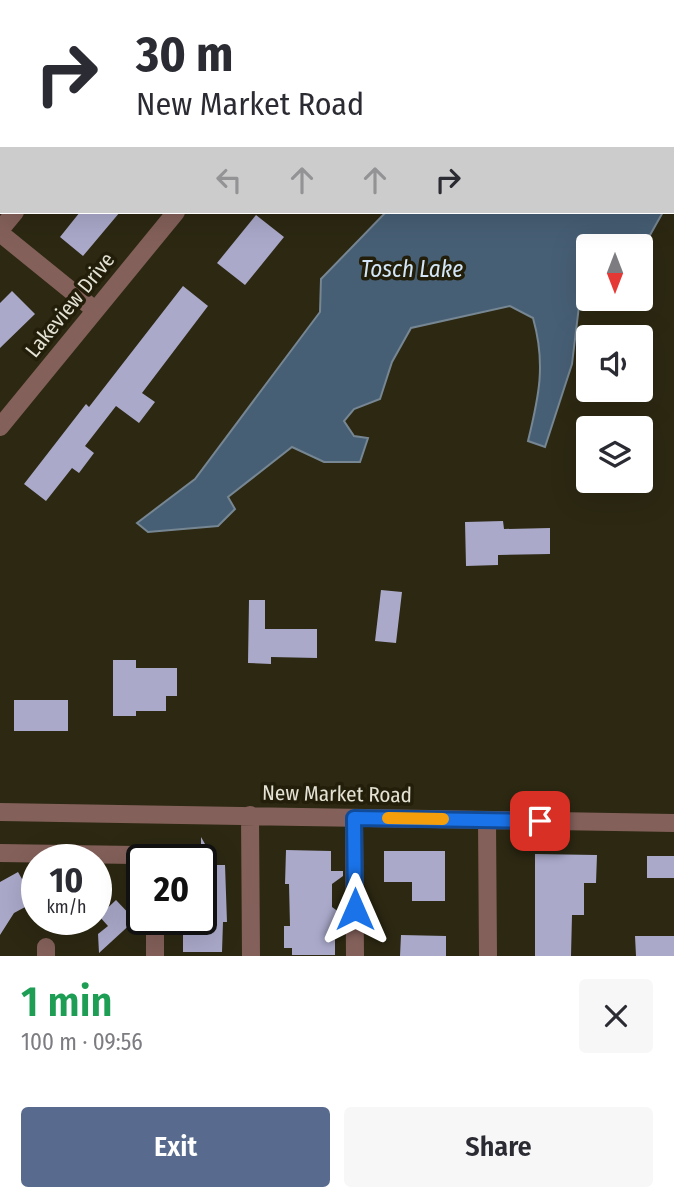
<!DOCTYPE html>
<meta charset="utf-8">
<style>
:root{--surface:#fff;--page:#f7f7f7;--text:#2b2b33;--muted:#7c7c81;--accent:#586b8e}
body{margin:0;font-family:"Fira Sans Condensed",sans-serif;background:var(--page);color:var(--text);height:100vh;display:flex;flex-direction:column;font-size:26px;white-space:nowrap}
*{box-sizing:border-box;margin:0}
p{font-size:23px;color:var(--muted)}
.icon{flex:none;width:38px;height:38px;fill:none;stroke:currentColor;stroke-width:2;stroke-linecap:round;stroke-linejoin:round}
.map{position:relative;height:956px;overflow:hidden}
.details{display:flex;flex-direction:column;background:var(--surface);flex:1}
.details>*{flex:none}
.top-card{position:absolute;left:0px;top:0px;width:676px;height:214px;box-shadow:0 7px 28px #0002;background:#fff;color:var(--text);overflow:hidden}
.needle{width:46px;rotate:180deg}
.controls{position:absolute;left:576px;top:234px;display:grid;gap:14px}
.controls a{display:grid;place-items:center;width:77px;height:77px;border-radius:7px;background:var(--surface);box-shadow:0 7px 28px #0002;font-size:35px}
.speed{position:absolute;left:21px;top:844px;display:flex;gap:14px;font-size:35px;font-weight:700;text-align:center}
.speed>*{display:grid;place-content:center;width:91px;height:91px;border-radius:50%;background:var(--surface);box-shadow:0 7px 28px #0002;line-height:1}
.speed small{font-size:18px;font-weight:400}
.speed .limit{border:4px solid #111;border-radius:10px;background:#fff;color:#111}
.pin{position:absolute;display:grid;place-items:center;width:60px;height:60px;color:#fff;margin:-30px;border-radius:14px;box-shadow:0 4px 10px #0006}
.me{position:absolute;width:77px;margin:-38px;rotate:0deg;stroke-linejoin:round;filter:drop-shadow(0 0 5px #0008)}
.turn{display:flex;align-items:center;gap:24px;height:147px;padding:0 21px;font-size:32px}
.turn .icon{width:91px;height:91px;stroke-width:2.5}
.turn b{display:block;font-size:49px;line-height:60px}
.lanes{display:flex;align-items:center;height:66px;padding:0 21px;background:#0003;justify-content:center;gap:35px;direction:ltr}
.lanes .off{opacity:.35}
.round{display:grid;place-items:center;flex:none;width:74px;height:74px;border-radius:7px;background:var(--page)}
.headline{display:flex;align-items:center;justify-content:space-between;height:119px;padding:0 21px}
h1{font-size:42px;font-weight:600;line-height:52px;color:#1e9e55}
.cta{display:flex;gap:14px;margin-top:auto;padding:14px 21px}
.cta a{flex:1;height:80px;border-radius:7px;background:var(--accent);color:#fff;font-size:28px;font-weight:600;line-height:80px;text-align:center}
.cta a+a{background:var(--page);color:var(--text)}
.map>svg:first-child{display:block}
.water{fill:#475f75;stroke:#768692;stroke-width:2}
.building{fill:#aaa9ca}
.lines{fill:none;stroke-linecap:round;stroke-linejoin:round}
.minor{stroke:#84605a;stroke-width:18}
.route-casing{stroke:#114b97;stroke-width:18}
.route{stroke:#1a73e8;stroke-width:12}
.slow{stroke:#f59e0b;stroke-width:12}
.labels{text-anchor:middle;stroke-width:7;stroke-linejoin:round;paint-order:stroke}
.street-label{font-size:21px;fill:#e4e2d5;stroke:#221e09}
.water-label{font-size:23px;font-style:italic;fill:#d3e6f7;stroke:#221e09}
</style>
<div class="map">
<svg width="674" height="956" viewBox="0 0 674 956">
<rect width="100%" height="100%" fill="#2c2812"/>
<!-- water -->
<path class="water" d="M 386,212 L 663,212 L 641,251 L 640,247 L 588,247 L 588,299 L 613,299 L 579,306 L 572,364 L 545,447 L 528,441 C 539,396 546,364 533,318 L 510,306 L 411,328 L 392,362 L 380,399 L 354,409 L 344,421 L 354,436 L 368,438 L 360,462 L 324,462 L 292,447 L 228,497 L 235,509 L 218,526 L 148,532 L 137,523 L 195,479 L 320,312 L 321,279 Z"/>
<!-- building -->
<path class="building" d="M 80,212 L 120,212 L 83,256 L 60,237 Z
M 256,215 L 284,237 L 245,285 L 217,263 Z
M 183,286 L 208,306 L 142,393 L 155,402 L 139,423 L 116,406 L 85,446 L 94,453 L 79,473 L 72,468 L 46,501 L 24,484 L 86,404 L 89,407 Z
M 12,291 L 35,314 L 0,348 L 0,303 Z
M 503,521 L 504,529 L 550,528 L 550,554 L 498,555 L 498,565 L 466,566 L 465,522 Z
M 381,590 L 402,592 L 396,643 L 375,641 Z
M 249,600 L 265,600 L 265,629 L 317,629 L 317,658 L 271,657 L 271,664 L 248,663 Z
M 113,660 L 136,660 L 136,668 L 177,668 L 177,696 L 166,696 L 166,711 L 136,711 L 136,716 L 113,716 Z
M 14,700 L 68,700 L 68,731 L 14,731 Z
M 201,837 L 217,865 L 225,865 L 227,922 L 223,922 L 222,952 L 183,952 L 183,919 L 201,919 Z
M 286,850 L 331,851 L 331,871 L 343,871 L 343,876 L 332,884 L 332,907 L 343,915 L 343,921 L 335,921 L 335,955 L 292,955 L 292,948 L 284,948 L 284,926 L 290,926 L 289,884 L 285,884 Z
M 384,851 L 445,851 L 445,901 L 412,901 L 412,882 L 384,882 Z
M 535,854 L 597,855 L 596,883 L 584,883 L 584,915 L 572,915 L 571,956 L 535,956 Z
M 647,856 L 674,856 L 674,878 L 647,878 Z
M 18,872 L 22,879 L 29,875 L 37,889 L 37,917 L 27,906 L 14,913 L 0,935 L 0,882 Z
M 116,900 L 135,920 L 99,953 L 98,934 L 108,926 L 99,916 Z
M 401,935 L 446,936 L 446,956 L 400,956 Z
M 635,936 L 674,936 L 674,956 L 636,956 Z"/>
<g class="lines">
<!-- minor -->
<path class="minor" d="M 186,2 L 188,0
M 350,2 L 351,0
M 0,10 L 2,8
M 0,230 L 15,212
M 0,233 L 95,310
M 0,427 L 176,212
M 0,812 L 674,823
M 250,815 L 251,956
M 354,818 L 355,956
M 487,820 L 488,956
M 0,853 L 135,855 L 142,859
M 46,956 L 46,947
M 155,956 L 155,919"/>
</g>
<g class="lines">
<defs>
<path id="route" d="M 355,909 L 354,818 L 540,821"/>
</defs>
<!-- route casing -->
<use href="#route" class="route-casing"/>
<!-- route -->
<use href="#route" class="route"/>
<!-- slow -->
<path class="slow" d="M 388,818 L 443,819"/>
</g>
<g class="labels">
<!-- street labels -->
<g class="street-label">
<text transform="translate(70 305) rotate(-51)" y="7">Lakeview Drive</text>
<text transform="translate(337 794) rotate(1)" y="7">New Market Road</text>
</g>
<!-- water labels -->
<g class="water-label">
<text x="412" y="277">Tosch Lake</text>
</g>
</g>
</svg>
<div class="controls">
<a><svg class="needle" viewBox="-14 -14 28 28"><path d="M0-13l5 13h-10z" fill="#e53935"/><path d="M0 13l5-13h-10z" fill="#7c7c81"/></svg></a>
<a><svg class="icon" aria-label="sound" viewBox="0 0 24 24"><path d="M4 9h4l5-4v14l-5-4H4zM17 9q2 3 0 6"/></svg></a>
<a><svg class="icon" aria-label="layers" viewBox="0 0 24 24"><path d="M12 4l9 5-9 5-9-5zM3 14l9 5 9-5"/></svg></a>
</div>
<div class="speed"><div>10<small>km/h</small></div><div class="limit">20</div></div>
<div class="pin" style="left:540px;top:821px;background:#d93025"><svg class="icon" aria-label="arrive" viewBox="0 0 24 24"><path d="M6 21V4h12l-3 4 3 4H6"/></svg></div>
<svg class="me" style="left:355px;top:909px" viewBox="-20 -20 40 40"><path d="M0-17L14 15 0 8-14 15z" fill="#1a73e8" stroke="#fff" stroke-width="4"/></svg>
<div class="top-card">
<div class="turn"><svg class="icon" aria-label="right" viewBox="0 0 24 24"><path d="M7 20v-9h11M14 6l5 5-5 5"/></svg><div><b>30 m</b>New Market Road</div></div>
<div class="lanes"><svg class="icon off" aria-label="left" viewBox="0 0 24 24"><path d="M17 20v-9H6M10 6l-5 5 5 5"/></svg><svg class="icon off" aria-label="ahead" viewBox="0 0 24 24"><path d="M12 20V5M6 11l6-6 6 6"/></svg><svg class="icon off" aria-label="ahead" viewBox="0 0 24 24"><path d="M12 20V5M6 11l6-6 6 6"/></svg><svg class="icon" aria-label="right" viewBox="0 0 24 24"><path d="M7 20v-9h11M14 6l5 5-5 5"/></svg></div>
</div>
</div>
<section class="details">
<div class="headline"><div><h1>1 min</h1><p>100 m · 09:56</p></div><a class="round"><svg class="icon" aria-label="close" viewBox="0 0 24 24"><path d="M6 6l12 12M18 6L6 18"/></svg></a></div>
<div class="cta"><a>Exit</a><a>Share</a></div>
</section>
